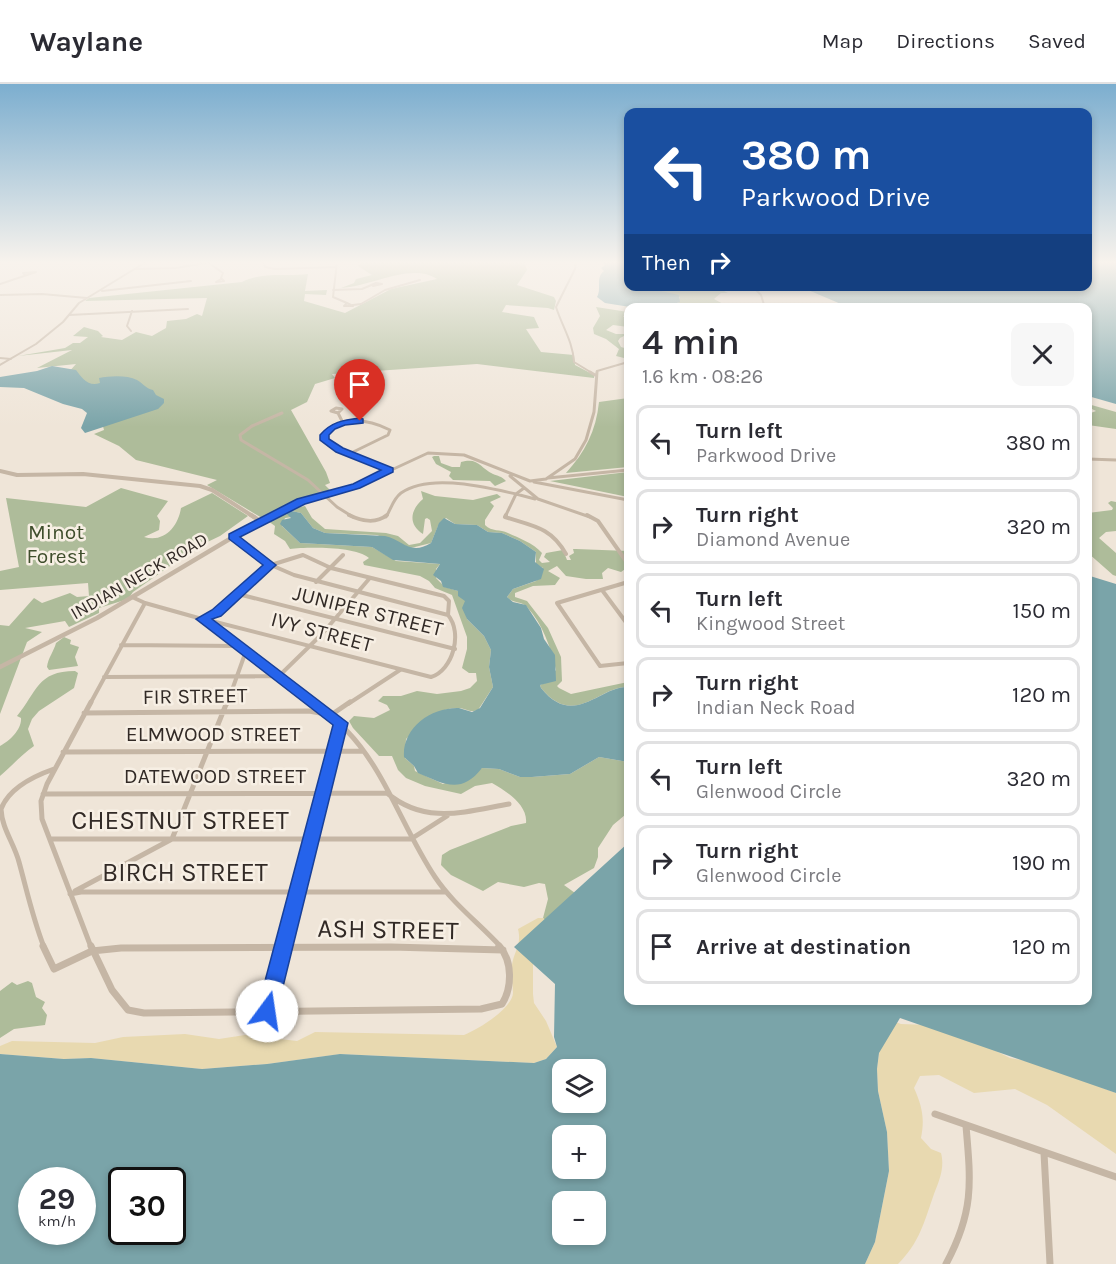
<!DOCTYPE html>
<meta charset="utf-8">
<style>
:root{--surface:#fff;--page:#f7f7f7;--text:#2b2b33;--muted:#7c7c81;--line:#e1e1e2}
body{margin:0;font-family:Karla,sans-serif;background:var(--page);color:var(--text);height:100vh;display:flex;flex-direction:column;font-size:22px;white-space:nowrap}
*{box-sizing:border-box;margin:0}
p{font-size:20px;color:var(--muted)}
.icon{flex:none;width:33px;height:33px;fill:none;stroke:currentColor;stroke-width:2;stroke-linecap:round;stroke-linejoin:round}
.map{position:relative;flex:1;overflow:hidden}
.drawer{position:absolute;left:624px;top:219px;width:468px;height:702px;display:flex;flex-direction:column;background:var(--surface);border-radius:12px;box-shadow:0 3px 9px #0003}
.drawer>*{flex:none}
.top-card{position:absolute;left:624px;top:24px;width:468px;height:183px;border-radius:12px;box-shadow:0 3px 9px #0003;background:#1a4fa0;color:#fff;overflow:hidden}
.fabs{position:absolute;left:552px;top:975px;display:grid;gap:12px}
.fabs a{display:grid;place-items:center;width:54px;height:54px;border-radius:12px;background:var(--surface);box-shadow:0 3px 9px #0003;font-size:30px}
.speed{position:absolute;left:18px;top:1083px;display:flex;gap:12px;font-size:30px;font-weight:700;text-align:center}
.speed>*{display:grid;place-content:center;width:78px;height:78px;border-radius:50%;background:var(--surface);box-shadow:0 3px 9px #0003;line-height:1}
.speed small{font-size:15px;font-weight:400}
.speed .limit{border:3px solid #111;border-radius:9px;background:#fff;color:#111}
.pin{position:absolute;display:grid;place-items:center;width:51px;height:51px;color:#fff;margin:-62px -26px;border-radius:50% 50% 50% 0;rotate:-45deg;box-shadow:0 0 6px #0007}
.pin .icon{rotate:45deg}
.me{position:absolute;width:66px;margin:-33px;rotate:14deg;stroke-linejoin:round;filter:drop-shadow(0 0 4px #0008)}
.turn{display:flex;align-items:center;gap:21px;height:126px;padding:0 18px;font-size:27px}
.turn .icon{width:78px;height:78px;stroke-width:2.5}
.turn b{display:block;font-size:42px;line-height:51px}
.then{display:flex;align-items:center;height:57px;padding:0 18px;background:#0003;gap:12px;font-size:22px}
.round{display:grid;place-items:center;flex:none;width:63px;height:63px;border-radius:12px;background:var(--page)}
.head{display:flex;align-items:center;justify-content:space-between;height:102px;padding:0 18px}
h1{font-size:36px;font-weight:600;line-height:45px}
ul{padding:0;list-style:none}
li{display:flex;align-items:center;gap:18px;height:75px;margin:0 12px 9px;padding:0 6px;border:3px solid var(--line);border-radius:12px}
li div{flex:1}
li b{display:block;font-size:22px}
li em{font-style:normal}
header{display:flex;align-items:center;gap:36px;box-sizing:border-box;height:84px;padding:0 30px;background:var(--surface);border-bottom:2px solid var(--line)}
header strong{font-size:28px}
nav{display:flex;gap:33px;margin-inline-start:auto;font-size:21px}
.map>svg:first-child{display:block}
.green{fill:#aebc9a}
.sand{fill:#e8d9b0}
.water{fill:#7aa4a9;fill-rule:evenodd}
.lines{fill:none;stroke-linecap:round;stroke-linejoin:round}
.minor-far4{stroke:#c5b6a5;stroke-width:2}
.minor-far3{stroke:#c5b6a5;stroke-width:3}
.minor-far2{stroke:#c5b6a5;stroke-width:4}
.minor-far1{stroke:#c5b6a5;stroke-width:5}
.minor{stroke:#c5b6a5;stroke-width:7}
.tertiary-far1{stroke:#c5b6a5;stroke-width:4}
.tertiary{stroke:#c5b6a5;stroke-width:4.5}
.route{fill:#2563eb;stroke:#184099;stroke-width:1.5}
.labels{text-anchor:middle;stroke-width:5;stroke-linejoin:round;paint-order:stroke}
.far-street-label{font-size:18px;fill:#322a26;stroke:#f7efe4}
.park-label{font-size:21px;fill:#3f4e2c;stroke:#f7efe4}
.street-label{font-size:21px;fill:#322a26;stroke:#f7efe4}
.near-street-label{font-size:26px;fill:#322a26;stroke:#f7efe4}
</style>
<header>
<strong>Waylane</strong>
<nav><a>Map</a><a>Directions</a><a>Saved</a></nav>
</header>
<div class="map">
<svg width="1116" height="1180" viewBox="0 0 1116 1180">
<rect width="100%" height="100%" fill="#efe5d8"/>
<!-- green -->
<path class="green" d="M 362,178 L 524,178 L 527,186 L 517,201 L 554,213 L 556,217 L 554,226 L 548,224 L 506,221 L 502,228 L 534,233 L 539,244 L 526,245 L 541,268 L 574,271 L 575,281 L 594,291 L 594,294 L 477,280 L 332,290 L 335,294 L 315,300 L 307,318 L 291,326 L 326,388 L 330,399 L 325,401 L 331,407 L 293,419 L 262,434 L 207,401 L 217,396 L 136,376 L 119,362 L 94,350 L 104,346 L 101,335 L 60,298 L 76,280 L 37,284 L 72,266 L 18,272 L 65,264 L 73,259 L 80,259 L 88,253 L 73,252 L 84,243 L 98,247 L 103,252 L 101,253 L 122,256 L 136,248 L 152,252 L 166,244 L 167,237 L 186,235 L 197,230 L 202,232 L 207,214 L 85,217 L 89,214 L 242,198 C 264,187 285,193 308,190 L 305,207 L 327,206 L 326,211 L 305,210 L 304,217 L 345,229 L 391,205 L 437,195 C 411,178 371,203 341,204 L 354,199 L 356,195 L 372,191 L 358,182 Z
M 660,203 L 716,203 L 728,209 L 721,209 L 714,215 L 725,221 L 722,223 L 677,223 L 680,213 L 657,206 Z
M 596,223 L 628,228 L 623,233 L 628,232 L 628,243 L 613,241 L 606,246 L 616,250 L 628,250 L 620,254 L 618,257 L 621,263 L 628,265 L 628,275 L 616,272 L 619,265 L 606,255 L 594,250 L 593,244 L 600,232 Z
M 628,314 L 628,383 L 566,389 C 585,368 596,347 599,318 Z
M 1088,320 L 1116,328 L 1116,345 L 1088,341 L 1088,337 L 1091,337 L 1088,335 L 1088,330 L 1096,327 L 1088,323 Z
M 434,372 L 439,372 L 441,379 L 452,383 L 460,383 L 461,378 C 479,373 480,384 493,390 C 498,392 501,392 506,397 L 495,402 L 490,397 L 453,396 L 449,392 L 451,388 L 436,380 L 432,373 Z
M 628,388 L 628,413 L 550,397 Z
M 121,404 L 168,417 L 157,432 L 160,437 L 159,446 L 144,453 C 164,459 178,443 181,424 L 212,409 L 248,432 L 220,452 L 197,463 L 133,508 L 128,515 L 99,524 L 99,529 L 69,543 L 65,537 L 25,544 L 42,548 L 27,558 L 0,630 L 0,541 L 9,542 L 34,514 L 42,519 L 70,509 L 77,513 L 89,512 L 88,499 L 0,506 L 0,487 L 19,483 L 6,414 L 86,423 Z
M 421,407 L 435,412 L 473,416 L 497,410 L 501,413 L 490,418 L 494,422 L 485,436 L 485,441 C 492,448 500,445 508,449 C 519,454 533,459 542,469 L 539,476 L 542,479 L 550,478 L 544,473 L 546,469 L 563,466 L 567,476 L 571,476 L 569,472 L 574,469 L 573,465 L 576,465 L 628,467 L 628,483 L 621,488 L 608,484 L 602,489 L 603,495 L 586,495 L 566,492 L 557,482 L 548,487 L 560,494 L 555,501 L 533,502 L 515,509 L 515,513 L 527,517 L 548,544 L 561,573 L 562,597 L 557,602 L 559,604 L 571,610 L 628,598 L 628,603 C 598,602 575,645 541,604 L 540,601 L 545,599 L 556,586 C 551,565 543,540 527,523 C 522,517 513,520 507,513 L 513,505 L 536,497 L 543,484 L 536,480 L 536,468 L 520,457 L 502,449 L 488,448 L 477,441 L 455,440 L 446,434 L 438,442 L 431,459 L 411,464 L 377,451 L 325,449 L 313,444 L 301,429 L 287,426 L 305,422 L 312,434 L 325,445 L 386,449 L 398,452 L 409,461 L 420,459 L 432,447 L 430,436 L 427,434 L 425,435 L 423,450 C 407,440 411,425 423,415 Z
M 1111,417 L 1116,418 L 1116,447 L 1106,448 L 1099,454 L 1116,469 L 1116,492 L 1113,491 L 1088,469 L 1088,429 L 1112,426 L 1113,424 L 1108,419 Z
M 285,428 L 292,433 L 285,434 L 282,442 L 300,459 L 372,463 L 396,477 L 440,480 L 436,485 L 436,494 L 445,503 L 458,507 L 465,516 L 467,535 L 484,552 L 491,566 L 489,583 L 493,603 L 478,626 C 470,629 467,625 459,624 C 436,623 422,641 406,655 L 405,674 L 414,682 L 415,687 L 443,700 L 482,684 L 499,685 L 520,693 L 532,693 L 570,690 L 599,673 L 628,678 L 628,705 L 625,731 L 613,741 L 598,764 L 598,773 L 594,784 L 564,801 L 575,809 L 551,842 L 543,834 L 548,815 L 545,800 L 539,799 L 524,803 L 498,798 L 483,807 L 451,791 L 441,781 L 442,771 L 450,766 L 511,742 L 526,739 C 528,721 506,707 492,699 L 475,702 L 461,710 L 425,702 L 406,694 L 398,686 L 392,672 L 379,672 L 353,644 L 349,637 L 354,632 L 374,634 L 390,626 L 387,621 L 378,617 L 383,612 L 401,612 L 417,607 L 437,610 L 461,607 L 470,604 L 477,597 L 476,589 L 469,589 L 462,584 L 467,565 L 467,553 L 452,511 L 435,504 L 429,497 L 420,492 L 364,481 L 363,478 L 369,474 C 355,462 306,463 290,465 L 285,457 L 274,450 L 275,442 L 268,437 Z
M 64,553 L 71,556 L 70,560 L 79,563 L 75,573 L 78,582 L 49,586 L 47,583 C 48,574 54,567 56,559 Z
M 75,587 L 78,589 L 74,604 L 39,627 L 32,635 L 28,645 L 34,662 C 21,671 12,682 0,692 L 0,662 C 10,657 22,645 21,634 L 17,632 C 37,608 37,587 75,587 Z
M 28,897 L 32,899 L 36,913 L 45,918 L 42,924 L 47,931 L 45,941 L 14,945 L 0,954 L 0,907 L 12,898 L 17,901 Z"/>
<!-- sand -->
<path class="sand" d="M 538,834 L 543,834 L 551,842 L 533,873 L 533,910 L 534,919 L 546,937 L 557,963 L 546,975 L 534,979 L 341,970 L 267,980 L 202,985 L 91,974 L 64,975 L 0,970 L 0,962 L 12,957 L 95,959 L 123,953 L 185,950 L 219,955 L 245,951 L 297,957 L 315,948 L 464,951 C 477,946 512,925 513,909 C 513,900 510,891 512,881 C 514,867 522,861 518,845 Z
M 871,929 L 901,940 L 928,941 L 990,964 L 1010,974 L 1037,979 L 1116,1009 L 1116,1070 L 1047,1021 L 1015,1005 L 974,1009 L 939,991 L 920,992 L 914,1004 C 922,1022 925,1034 921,1054 L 931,1065 L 941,1069 C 945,1084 939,1097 934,1110 C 924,1138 920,1158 898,1180 L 865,1180 L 875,1158 L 889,1087 L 887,1048 L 878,1007 L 877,985 L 880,963 Z"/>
<!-- water -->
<path class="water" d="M 601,178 L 628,178 L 628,202 L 660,203 L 657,206 L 679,211 L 680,218 L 677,219 L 677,223 L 630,223 L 605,219 L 597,213 C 602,205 595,194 604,187 L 601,184 L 605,181 Z
M 1088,178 L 1116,178 L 1116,320 L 1088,312 L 1088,224 L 848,223 L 801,203 L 1088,202 Z
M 52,282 L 76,286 C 82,294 88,303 100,299 L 99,294 C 110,292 127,291 137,296 C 144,300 145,304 153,306 L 156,311 L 164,315 L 164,319 L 158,325 L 85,349 L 81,344 L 87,329 L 82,325 L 63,320 L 24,304 L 0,303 L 0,293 L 37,287 Z
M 287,426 L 301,429 L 313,444 L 325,449 L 385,452 C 403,456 410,472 431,459 L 439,439 L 444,434 L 455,440 L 477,441 L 488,448 L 502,449 L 520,457 L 536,468 L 535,478 L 544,485 L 541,495 L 513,505 L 507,513 L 513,518 L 526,521 L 541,544 L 544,555 L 555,571 L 556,597 L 540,601 L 541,604 C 574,645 599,602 628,603 L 628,678 L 599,673 L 570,690 L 532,693 L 520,693 L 499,685 L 482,684 C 461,711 444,700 418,689 L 414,682 L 404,673 C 402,644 431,623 459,624 C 463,625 468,627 472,628 L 480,624 L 493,603 L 489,583 L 491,566 L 484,552 L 467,535 L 462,524 L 465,517 L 458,512 L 458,507 L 443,503 L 441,497 L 433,491 L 440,480 L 393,476 L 372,463 L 300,459 L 280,440 L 282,436 L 291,434 L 285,428 Z
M 1090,492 L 1116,500 L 1116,1009 L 900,934 L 879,969 L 877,985 L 878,1007 L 887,1048 L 889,1087 L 875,1158 L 865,1180 L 0,1180 L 0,970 L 64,975 L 91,974 L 202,985 L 267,980 L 340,970 L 534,979 L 546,975 L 557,963 L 554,953 L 555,900 L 514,863 L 628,759 L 628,916 L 1088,916 L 1088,496 ZM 562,986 L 596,986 L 596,1018 L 562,1018 ZM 562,1052 L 596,1052 L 596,1084 L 562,1084 ZM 32,1096 L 82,1096 L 82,1148 L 32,1148 ZM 122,1096 L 172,1096 L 172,1148 L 122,1148 ZM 562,1118 L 596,1118 L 596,1150 L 562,1150 Z"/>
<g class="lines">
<!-- minor-far4 -->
<path class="minor-far4" d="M 264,178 L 265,183 L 275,185 L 336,183
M 337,178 L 333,213 L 347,219
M 576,178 L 575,185 L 556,223 C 562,242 573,258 574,278 L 592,289
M 209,179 L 223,189 L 221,194 L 224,197 L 216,198 L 221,195
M 136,185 L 176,184 L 211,178
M 0,200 L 36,188 L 23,189 L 25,191
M 752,202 L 761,211 L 765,224
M 333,206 L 362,205 L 376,199 L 382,200 L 373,202
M 102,207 L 191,197
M 0,211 L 42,210 L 87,214
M 347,219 L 353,222 L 344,222 Z
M 353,221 L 361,220 L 385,206 L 420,196
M 69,231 L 188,225
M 131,247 L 127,242 L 132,227
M 0,274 L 11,275
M 0,281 L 36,260 L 63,238 L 79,219 L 146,178
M 597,289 L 597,287 L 628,278"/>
<!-- minor-far3 -->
<path class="minor-far3" d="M 590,288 L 595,291
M 336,324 L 342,325 L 338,329 L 331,327 Z
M 282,329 L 252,342 L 240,351 L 241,356 L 308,396 L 337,423 L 353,433
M 338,329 L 343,339
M 349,370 L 388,351 L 390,346 C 370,336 335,329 324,354 L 344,369 L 390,386
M 1088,375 L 1116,376
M 510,392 L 538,415 L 590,433
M 548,394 L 628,386
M 534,398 L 628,416
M 269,433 L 304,416 L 359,401 L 428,369 L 464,371 L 530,397 L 546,395 L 575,375 L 586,356 L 594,328 L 597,288
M 386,433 C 391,425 393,415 401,409 C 429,389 484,403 516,410 L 524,404
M 505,433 L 516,410 L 535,415"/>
<!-- minor-far2 -->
<path class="minor-far2" d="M 349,431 C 361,437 376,440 387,431
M 506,431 L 505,433 C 533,442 551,443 566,470
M 587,431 L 598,437 L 628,480
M 260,437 L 272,431
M 233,453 L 271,481 L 294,491 L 448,531
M 316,498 L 343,471
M 628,498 L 557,519 L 600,582 L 628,579
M 602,506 L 628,541
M 238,510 L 455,565
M 132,513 L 145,519
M 145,519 L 202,535 L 313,620
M 204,534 L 216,529 L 271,481 L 303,471 L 331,484 L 444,512 L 449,517 L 448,531
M 204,535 L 431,593 C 453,586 463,549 448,531
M 121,561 L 238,562
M 104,593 L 279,592 L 322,550 L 369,495
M 90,620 L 145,519
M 227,620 L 246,567
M 348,620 L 400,586"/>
<!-- minor-far1 -->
<path class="minor-far1" d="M 311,618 C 323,627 337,636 347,647 C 385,686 404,747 435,793 C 453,820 479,839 501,863
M 84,629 L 309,627 L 331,631 L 350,618
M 63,668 L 363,667
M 43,710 L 387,709 C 425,741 464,728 509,720
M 50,755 L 411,755 L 447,732
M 75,807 L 172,755 L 227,618
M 70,810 L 81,808 L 445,808
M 44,863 C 33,835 27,807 19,778 C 14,759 2,745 1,725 C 9,704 34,692 54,685
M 91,863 L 42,735 L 41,717 L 47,700 L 91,618
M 265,863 L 408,863
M 283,863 L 340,639"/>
<!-- minor -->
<path class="minor" d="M 43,862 L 54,885 L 92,867 L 121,864 L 391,863 L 503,866
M 91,862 L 112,906 L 128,926 L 144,929 L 481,925 L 502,920 C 512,904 513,877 499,862
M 267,927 L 283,862
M 935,1030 L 1116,1093
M 1044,1069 L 1050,1180
M 946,1180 C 974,1128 971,1099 966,1042"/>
<!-- tertiary-far1 -->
<path class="tertiary-far1" d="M 0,387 L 17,391 L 83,390 L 200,402 L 212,406 L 254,433"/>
<!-- tertiary -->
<path class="tertiary" d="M 0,583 L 97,534 L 260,437 L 251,431"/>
</g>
<!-- sky -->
<linearGradient id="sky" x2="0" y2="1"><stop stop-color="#7caecf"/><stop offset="0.52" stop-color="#f8f3ed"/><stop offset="1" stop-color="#f8f3ed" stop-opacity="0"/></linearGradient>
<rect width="1116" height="343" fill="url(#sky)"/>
<!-- route -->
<path class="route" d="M 360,334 L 363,335 L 363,339 L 345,341 L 335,345 L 329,351 L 329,355 L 343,364 L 393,384 L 393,388 L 360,404 L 305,420 L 240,453 L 276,481 L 221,532 L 212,535 L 348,639 L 277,927 L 274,934 L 267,937 L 260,934 L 257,927 L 333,641 L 196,535 L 212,526 L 263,481 L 229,455 L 229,450 L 297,415 L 353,400 L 381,386 L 336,368 L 320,356 L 320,351 C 331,338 343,336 360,334 Z"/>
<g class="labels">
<!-- far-street labels -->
<g class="far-street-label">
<text transform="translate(139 492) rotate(-30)" y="6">INDIAN NECK ROAD</text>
</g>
<!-- park labels -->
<g class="park-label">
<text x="56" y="455">Minot<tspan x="56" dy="24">Forest</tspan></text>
</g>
<!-- street labels -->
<g class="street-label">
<text transform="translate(368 527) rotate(14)" y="7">JUNIPER STREET</text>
<text transform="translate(322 548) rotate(15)" y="7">IVY STREET</text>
<text transform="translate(195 612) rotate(-1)" y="7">FIR STREET</text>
<text x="213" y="657">ELMWOOD STREET</text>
<text x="215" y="699">DATEWOOD STREET</text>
</g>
<!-- near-street labels -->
<g class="near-street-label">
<text x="180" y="745">CHESTNUT STREET</text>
<text x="185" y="797">BIRCH STREET</text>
<text transform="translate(388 845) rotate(1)" y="9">ASH STREET</text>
</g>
</g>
</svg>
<div class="fabs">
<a><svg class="icon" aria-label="layers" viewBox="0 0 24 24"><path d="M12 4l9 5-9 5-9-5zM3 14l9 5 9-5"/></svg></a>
<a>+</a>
<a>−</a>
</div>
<div class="speed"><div>29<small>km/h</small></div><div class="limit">30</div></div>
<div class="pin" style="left:360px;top:337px;background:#d93025"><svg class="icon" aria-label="arrive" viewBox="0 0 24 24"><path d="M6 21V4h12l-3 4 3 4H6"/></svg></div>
<svg class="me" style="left:267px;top:927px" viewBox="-20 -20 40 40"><circle r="19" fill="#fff"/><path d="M0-13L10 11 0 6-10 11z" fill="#2563eb"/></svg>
<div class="top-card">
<div class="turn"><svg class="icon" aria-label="left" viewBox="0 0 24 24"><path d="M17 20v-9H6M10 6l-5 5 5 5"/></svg><div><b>380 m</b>Parkwood Drive</div></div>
<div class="then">Then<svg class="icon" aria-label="right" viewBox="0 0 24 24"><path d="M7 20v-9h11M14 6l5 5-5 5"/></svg></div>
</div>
<section class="drawer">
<div class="head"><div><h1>4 min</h1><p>1.6 km · 08:26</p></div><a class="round"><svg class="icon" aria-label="close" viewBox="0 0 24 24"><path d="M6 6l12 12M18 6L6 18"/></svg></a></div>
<ul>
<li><svg class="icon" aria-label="left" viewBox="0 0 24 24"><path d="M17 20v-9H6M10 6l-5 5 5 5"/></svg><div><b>Turn left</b><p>Parkwood Drive</p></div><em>380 m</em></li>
<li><svg class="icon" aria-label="right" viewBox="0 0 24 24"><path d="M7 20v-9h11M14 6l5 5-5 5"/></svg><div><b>Turn right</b><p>Diamond Avenue</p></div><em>320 m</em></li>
<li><svg class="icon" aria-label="left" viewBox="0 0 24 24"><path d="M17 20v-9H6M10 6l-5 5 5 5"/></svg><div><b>Turn left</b><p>Kingwood Street</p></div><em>150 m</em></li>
<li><svg class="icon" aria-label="right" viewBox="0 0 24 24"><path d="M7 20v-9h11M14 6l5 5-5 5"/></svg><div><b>Turn right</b><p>Indian Neck Road</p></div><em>120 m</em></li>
<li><svg class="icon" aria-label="left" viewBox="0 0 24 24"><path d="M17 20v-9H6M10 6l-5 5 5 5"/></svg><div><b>Turn left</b><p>Glenwood Circle</p></div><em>320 m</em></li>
<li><svg class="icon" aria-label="right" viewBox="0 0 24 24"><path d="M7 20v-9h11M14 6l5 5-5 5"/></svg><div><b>Turn right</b><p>Glenwood Circle</p></div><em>190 m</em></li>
<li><svg class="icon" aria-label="arrive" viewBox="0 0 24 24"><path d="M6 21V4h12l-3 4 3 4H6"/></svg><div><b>Arrive at destination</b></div><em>120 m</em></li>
</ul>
</section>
</div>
